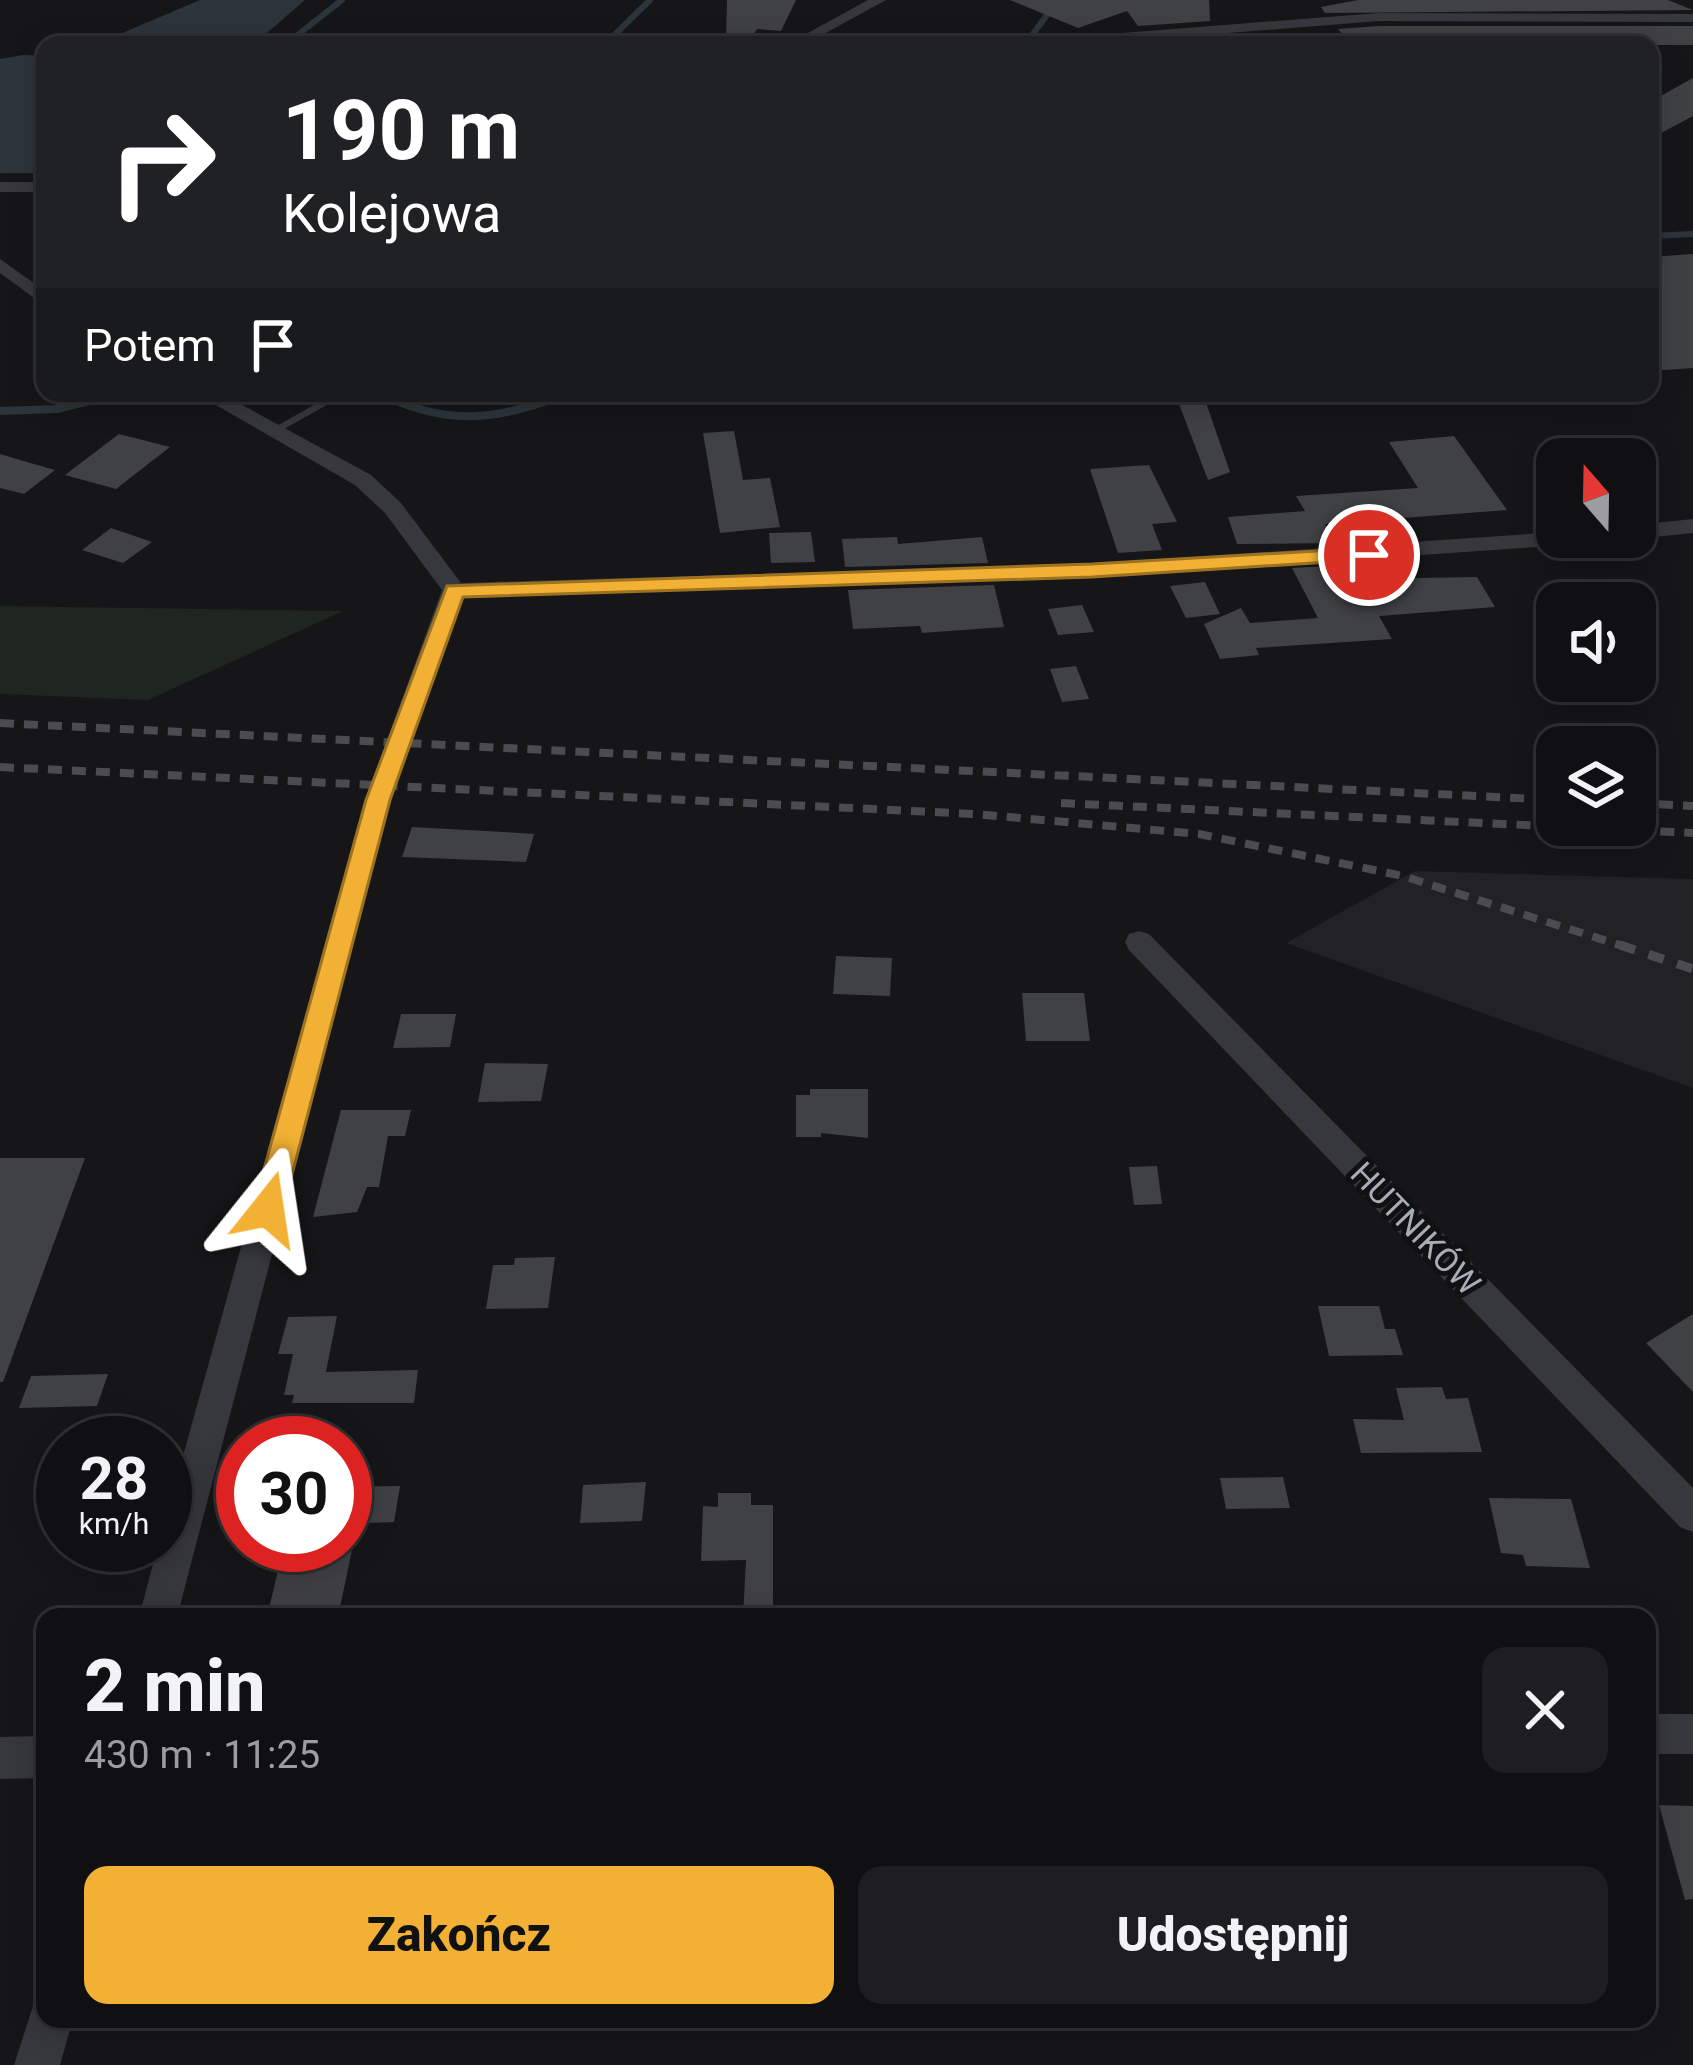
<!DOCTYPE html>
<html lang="pl">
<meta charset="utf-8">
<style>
:root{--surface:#101012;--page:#1e1e20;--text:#f1f3f6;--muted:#9c9d9f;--line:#303032;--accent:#f2b134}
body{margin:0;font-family:Roboto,sans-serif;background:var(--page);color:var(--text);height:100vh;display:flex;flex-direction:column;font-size:45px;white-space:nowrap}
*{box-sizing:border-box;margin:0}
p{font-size:39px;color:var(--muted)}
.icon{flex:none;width:66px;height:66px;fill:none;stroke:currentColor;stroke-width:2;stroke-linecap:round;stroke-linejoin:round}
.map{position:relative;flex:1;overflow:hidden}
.details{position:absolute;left:36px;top:1608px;width:1620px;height:420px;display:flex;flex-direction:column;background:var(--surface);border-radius:24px;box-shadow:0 6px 30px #0003,0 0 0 3px var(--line)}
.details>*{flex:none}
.top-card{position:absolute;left:36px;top:36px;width:1623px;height:366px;border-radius:24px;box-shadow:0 6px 30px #0003,0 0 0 3px var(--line);background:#202124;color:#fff;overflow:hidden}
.needle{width:78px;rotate:340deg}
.tools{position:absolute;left:1536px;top:438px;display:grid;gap:24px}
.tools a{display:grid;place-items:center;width:120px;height:120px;border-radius:24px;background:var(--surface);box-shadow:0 6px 30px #0003,0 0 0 3px var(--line);font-size:60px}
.speed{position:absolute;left:36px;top:1416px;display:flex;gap:24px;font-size:60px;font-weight:700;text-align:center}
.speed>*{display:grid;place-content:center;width:156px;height:156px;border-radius:50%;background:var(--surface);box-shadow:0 6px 30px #0003,0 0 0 3px var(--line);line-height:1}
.speed small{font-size:30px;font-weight:400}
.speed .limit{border:18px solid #d22;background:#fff;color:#111}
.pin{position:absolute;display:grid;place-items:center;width:102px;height:102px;color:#fff;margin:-51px;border:6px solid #fff;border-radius:50%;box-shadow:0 3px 12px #0007}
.me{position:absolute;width:132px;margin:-66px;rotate:15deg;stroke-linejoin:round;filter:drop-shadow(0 0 9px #0008)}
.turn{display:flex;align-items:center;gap:42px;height:252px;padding:0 48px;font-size:54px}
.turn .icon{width:156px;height:156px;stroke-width:2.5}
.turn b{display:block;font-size:84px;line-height:102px}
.then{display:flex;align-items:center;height:114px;padding:0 48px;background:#0003;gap:24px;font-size:45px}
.round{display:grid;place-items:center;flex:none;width:126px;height:126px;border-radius:24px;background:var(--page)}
.summary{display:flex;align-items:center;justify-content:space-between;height:204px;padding:0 48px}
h1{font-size:72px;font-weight:800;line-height:90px}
.primary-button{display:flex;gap:24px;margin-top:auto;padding:24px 48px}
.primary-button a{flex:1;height:138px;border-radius:24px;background:var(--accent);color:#111;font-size:48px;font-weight:800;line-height:138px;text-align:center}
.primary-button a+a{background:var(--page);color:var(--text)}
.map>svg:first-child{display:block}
.built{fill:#222225}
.green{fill:#1e261f}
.water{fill:#2c353c}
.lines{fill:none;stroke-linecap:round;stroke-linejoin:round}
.stream-far1{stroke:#2c353c;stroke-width:6}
.stream{stroke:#2c353c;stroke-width:8}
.building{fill:#404145}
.service{fill:#37383d;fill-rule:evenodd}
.minor{fill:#37383d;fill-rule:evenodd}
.rail-far1{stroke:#4a4c52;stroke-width:8;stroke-dasharray:14 10;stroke-linecap:butt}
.rail{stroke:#4a4c52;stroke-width:9;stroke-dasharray:16 14;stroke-linecap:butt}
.route{fill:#f2b134;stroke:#9d7322;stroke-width:3}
.labels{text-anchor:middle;stroke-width:10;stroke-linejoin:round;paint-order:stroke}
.street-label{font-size:33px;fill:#a8adb8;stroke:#111113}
</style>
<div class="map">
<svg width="1693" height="2065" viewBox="0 0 1693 2065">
<rect width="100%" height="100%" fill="#161618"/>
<!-- built -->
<path class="built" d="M 1415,871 L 1693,879 L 1693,1088 L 1286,943 Z"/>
<!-- green -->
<path class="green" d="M 0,606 L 343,611 L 148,700 L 0,694 Z"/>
<!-- water -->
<path class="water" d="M 200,0 L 305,0 L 253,45 L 94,45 Z
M 23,55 L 45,56 L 45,173 L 0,173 L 0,59 Z"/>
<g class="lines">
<!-- stream-far1 -->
<path class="stream-far1" d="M 1030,38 L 1058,0
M 285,45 L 342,0
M 604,45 L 650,0
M 1650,236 L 1693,234"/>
<!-- stream -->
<path class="stream" d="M 379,393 C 447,427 498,421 568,393
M 0,411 L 57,409 L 120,393"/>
</g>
<!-- building -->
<path class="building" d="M 727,0 L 796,0 L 781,31 L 757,29 L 750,41 L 726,40 Z
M 1010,0 L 1209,0 L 1210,21 L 1138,26 L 1127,11 L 1078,28 Z
M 1358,0 L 1668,0 L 1693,10 L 1325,13 L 1321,7 Z
M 1379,26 L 1693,26 L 1693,45 L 1630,45 L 1593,33 L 1591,45 L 1351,45 L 1338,29 Z
M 1693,78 L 1693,116 L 1650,139 L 1650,102 Z
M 1693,254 L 1693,368 L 1650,371 L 1650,257 Z
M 1203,394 L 1230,472 L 1208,480 L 1176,396 Z
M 734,431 L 743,480 L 770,478 L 780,527 L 720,533 L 703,433 Z
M 119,434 L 170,447 L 116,489 L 65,475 Z
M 1454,436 L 1507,510 L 1325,524 L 1336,543 L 1237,544 L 1228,517 L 1305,511 L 1296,496 L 1418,488 L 1389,442 Z
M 0,454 L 27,462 L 55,470 L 24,494 L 0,488 Z
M 1149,465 L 1177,522 L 1152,524 L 1162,550 L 1118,553 L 1090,469 Z
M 111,528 L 152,542 L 123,563 L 82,550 Z
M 811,532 L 815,562 L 771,563 L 769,533 Z
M 897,537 L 898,544 L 982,537 L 988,563 L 845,567 L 842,539 Z
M 1349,565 L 1358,579 L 1477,577 L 1495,607 L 1379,616 L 1392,639 L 1256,648 L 1259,655 L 1220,659 L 1204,624 L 1241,608 L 1250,623 L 1318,618 L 1292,568 Z
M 1205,582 L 1220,614 L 1186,618 L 1170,586 Z
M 994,585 L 1004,627 L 922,633 L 920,626 L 853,629 L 848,590 Z
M 1082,605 L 1094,632 L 1058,635 L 1048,609 Z
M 1076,666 L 1089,699 L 1062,702 L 1050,669 Z
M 412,827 L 504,832 L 534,834 L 526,862 L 402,857 Z
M 836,956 L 892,958 L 890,996 L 833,994 Z
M 1022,993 L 1084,993 L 1090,1041 L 1026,1041 Z
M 401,1014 L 456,1014 L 450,1047 L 393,1048 Z
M 485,1063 L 548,1064 L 541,1101 L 478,1102 Z
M 810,1089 L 868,1089 L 868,1138 L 821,1133 L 821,1137 L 796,1137 L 796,1095 L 810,1095 Z
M 341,1110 L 411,1110 L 405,1136 L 388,1136 L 379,1187 L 367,1187 L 357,1212 L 313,1217 Z
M 0,1158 L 85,1158 L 3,1382 L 0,1382 Z
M 1157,1166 L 1162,1204 L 1134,1205 L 1129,1167 Z
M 555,1257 L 548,1308 L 486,1309 L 493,1265 L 514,1265 L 515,1258 Z
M 1318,1306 L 1379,1306 L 1385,1329 L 1395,1329 L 1403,1355 L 1329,1356 Z
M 1693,1314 L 1693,1392 L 1646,1343 Z
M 337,1316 L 326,1372 L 418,1370 L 414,1403 L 292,1403 L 294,1395 L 284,1395 L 293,1354 L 278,1354 L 288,1317 Z
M 108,1374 L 97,1406 L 19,1408 L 31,1376 Z
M 1442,1387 L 1446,1399 L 1468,1398 L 1482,1452 L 1361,1453 L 1353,1419 L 1404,1420 L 1396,1388 Z
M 1283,1477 L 1290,1508 L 1226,1509 L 1220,1478 Z
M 646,1482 L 642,1521 L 580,1523 L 583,1485 Z
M 400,1486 L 394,1522 L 345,1524 L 345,1487 Z
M 718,1493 L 751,1493 L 751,1505 L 773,1505 L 773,1617 L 743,1617 L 746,1560 L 701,1561 L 703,1506 L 718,1507 Z
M 1489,1498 L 1571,1499 L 1590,1568 L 1526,1566 L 1523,1555 L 1501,1553 Z
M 284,1545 L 353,1545 L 338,1617 L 267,1617 Z
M 1659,1805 L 1693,1806 L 1693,1899 L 1685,1900 Z"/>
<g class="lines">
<!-- service -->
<path class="service" d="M 335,393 L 348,393 L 277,433 L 268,431 Z"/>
<!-- minor -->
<path class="minor" d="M 868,0 L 886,0 L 804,45 L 786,45 Z
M 1379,13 L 1693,14 L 1693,22 L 1379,21 L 1077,45 L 1013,45 L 1020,41 Z
M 0,182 L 45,182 L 45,192 L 0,192 Z
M 0,259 L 45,291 L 45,306 L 0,273 Z
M 195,393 L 220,393 L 371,475 L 401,503 L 461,583 L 1092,564 L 1557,532 L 1557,537 L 1589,537 L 1578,544 L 1092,578 L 463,597 L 391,800 L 177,1617 L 139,1617 L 158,1545 L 165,1545 L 165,1521 L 365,800 L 442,590 L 385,513 L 355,485 Z
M 1693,519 L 1693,533 L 1635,539 L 1628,537 L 1635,537 L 1635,525 Z
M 1139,931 L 1149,934 L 1693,1488 L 1693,1532 L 1680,1527 L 1129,950 L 1125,942 L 1129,934 Z
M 1647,1714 L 1693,1714 L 1693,1754 L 1647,1754 Z
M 45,1736 L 45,1778 L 0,1779 L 0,1737 Z
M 45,1999 L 45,2019 L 73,2019 L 60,2065 L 14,2065 L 34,2003 Z"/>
<!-- rail-far1 -->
<path class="rail-far1" d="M 0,723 L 1557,800
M 0,767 L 975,814 L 1199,834 L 1403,876 L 1629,948
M 1061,803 L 1693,833
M 1635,803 L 1693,806"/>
<!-- rail -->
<path class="rail" d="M 1620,945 L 1693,969"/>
</g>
<!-- route -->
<path class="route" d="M 1369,548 L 1376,550 L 1376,559 L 1092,577 L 463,597 L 390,800 L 283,1209 L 268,1221 L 257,1218 L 253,1209 L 366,800 L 447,586 L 1092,564 Z"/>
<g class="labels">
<!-- street labels -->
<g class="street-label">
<text transform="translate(1416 1228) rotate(46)" y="12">HUTNIKÓW</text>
</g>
</g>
</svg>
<div class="tools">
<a><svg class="needle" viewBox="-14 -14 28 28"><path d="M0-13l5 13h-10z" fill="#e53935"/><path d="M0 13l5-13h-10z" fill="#9c9d9f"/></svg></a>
<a><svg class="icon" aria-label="sound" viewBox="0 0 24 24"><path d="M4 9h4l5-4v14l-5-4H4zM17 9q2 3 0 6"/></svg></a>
<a><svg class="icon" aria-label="layers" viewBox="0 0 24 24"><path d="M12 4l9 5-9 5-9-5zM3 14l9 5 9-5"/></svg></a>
</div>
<div class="speed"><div>28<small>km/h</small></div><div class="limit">30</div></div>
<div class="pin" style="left:1369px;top:555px;background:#d93025"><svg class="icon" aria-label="arrive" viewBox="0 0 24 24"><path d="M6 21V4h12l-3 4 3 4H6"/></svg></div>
<svg class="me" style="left:268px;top:1209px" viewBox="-20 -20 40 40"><path d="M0-17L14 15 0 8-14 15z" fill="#f2b134" stroke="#fff" stroke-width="4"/></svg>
<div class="top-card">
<div class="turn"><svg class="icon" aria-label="right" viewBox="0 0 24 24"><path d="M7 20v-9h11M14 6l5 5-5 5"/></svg><div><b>190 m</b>Kolejowa</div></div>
<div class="then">Potem<svg class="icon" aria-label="arrive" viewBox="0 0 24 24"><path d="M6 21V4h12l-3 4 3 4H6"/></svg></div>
</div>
<section class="details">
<div class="summary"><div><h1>2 min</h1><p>430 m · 11:25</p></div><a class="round"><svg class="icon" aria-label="close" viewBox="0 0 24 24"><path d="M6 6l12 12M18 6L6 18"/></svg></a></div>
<div class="primary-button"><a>Zakończ</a><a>Udostępnij</a></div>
</section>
</div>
